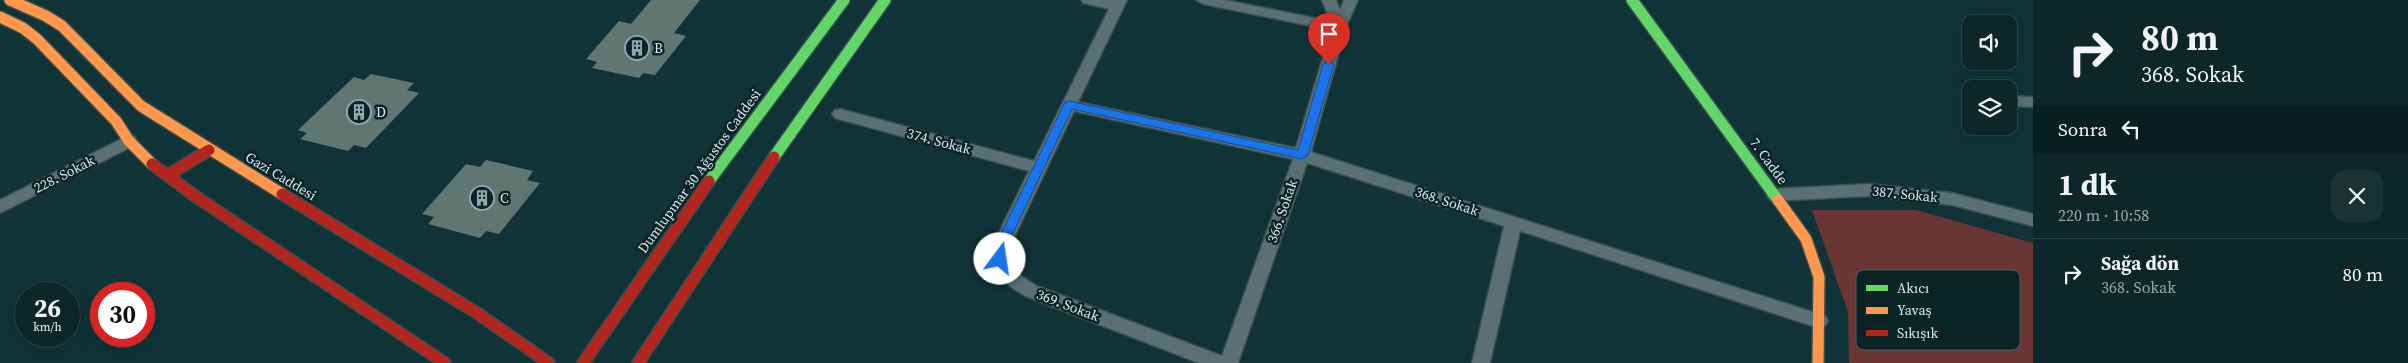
<!DOCTYPE html>
<html lang="tr">
<meta charset="utf-8">
<style>
:root{--surface:#0c2629;--page:#1a3235;--text:#f1f3f6;--muted:#9aa5a8;--line:#2c4346}
body{margin:0;font-family:"Source Serif 4",serif;background:var(--page);color:var(--text);height:100vh;display:flex;flex-direction:column;font-size:19px;white-space:nowrap}
*{box-sizing:border-box;margin:0}
p{font-size:16px;color:var(--muted)}
.icon{flex:none;width:28px;height:28px;fill:none;stroke:currentColor;stroke-width:2;stroke-linecap:round;stroke-linejoin:round}
.map{position:relative;flex:1;overflow:hidden}
.details{display:flex;flex-direction:column;background:var(--surface);width:375px}
.details>*{flex:none}
.guide{background:#0c2629;color:var(--text);overflow:hidden}
.controls{position:absolute;left:1962px;top:15px;display:grid;gap:10px}
.controls a{display:grid;place-items:center;width:55px;height:55px;border-radius:10px;background:var(--surface);box-shadow:0 5px 20px #0002,0 0 0 1px var(--line);font-size:25px}
.speed{position:absolute;left:15px;top:282px;display:flex;gap:10px;font-size:25px;font-weight:700;text-align:center}
.speed>*{display:grid;place-content:center;width:65px;height:65px;border-radius:50%;background:var(--surface);box-shadow:0 5px 20px #0002,0 0 0 1px var(--line);line-height:1}
.speed small{font-size:12px;font-weight:400}
.speed .limit{border:8px solid #d22;background:#fff;color:#111}
.pin{position:absolute;display:grid;place-items:center;width:42px;height:42px;color:#fff;margin:-51px -21px;border-radius:50% 50% 50% 0;rotate:-45deg;box-shadow:0 0 5px #0007}
.pin .icon{rotate:45deg}
.me{position:absolute;width:55px;margin:-28px;rotate:14deg;stroke-linejoin:round;filter:drop-shadow(0 0 4px #0008)}
.turn{display:flex;align-items:center;gap:18px;height:105px;padding:0 25px;font-size:22px}
.turn .icon{width:65px;height:65px;stroke-width:2.5}
.turn b{display:block;font-size:35px;line-height:42px}
.then{display:flex;align-items:center;height:48px;padding:0 25px;background:#0003;gap:10px;font-size:19px}
.round{display:grid;place-items:center;flex:none;width:52px;height:52px;border-radius:15px;background:var(--page)}
.overview{display:flex;align-items:center;justify-content:space-between;height:85px;padding:0 25px}
h1{font-size:30px;font-weight:700;line-height:38px}
ul{padding:0;list-style:none}
li{display:flex;align-items:center;gap:15px;height:70px;padding:0 25px;border-top:1px solid var(--line)}
li div{flex:1}
li b{display:block;font-size:19px}
li em{font-style:normal}
main{display:flex;flex:1;min-height:0}
.map>svg:first-child{display:block}
.green{fill:#693633}
.building{fill:#5f7671}
.lines{fill:none;stroke-linecap:round;stroke-linejoin:round}
.street-casing{stroke:#374d50;stroke-width:3}
.fast-casing{stroke:#374d50;stroke-width:14}
.slow-casing{stroke:#374d50;stroke-width:14}
.jam-casing{stroke:#374d50;stroke-width:14}
.street{fill:#5a7073;fill-rule:evenodd}
.fast{stroke:#63d668;stroke-width:11}
.slow{stroke:#ff974d;stroke-width:11}
.jam{stroke:#b3261e;stroke-width:11}
.route{fill:#1a73e8;stroke:#114b97}
.labels{text-anchor:middle;stroke-width:5;stroke-linejoin:round;paint-order:stroke}
.poi-label{font-size:14px;fill:#ceeaee;stroke:#0c2326;text-anchor:start}
.street-label{font-size:14px;fill:#ceeaee;stroke:#0c2326}
.key{fill:#0c2326;stroke:#465f62;stroke-width:1}
.key-label{font-size:14px;fill:#ceeaee}
</style>
<main>
<div class="map">
<svg width="2033" height="363" viewBox="0 0 2033 363">
<rect width="100%" height="100%" fill="#103337"/>
<!-- green -->
<path class="green" d="M 1812,210 L 1916,210 L 2033,243 L 2033,363 L 1849,363 L 1848,312 Z"/>
<!-- building -->
<path class="building" d="M 651,0 L 700,0 L 674,33 L 686,36 L 655,75 L 643,73 L 639,78 L 592,68 L 597,62 L 586,59 L 619,21 L 631,24 Z
M 371,74 L 414,83 L 407,90 L 419,93 L 366,148 L 354,145 L 348,151 L 300,139 L 307,133 L 298,130 L 354,77 L 364,80 Z
M 486,160 L 533,171 L 527,180 L 540,183 L 499,234 L 486,231 L 480,238 L 428,224 L 434,217 L 422,214 L 466,164 L 480,167 Z"/>
<g class="lines">
<defs>
<path id="street" d="M 1081,0 L 1127,0 L 1078,102 L 1296,148 L 1331,30 L 1203,4 L 1196,0 L 1225,0 L 1330,21 L 1322,0 L 1336,0 L 1340,10 L 1344,0 L 1358,0 L 1346,27 L 1311,152 L 1819,314 L 1825,316 L 1828,321 L 1825,326 L 1819,328 L 1520,231 L 1490,363 L 1472,363 L 1504,226 L 1307,163 L 1238,363 L 1199,363 L 1025,296 C 986,273 987,257 1005,220 C 1013,204 1021,187 1029,171 L 835,118 L 832,114 L 835,110 L 840,109 L 1034,161 L 1109,9 L 1083,3 ZM 1074,111 L 1293,159 L 1222,356 L 1037,286 C 1019,276 1009,268 1010,246 Z
M 2009,96 L 2033,97 L 2033,107 L 2009,106 Z
M 129,135 L 135,137 L 137,141 L 135,145 L 0,213 L 0,200 Z
M 1868,184 L 1952,193 L 2033,214 L 2033,226 L 1952,205 L 1868,196 L 1775,201 L 1769,199 L 1767,195 L 1769,191 L 1775,189 Z"/>
<path id="fast" d="M 1632,0 L 1778,200
M 774,157 L 885,0
M 709,181 L 844,0"/>
<path id="slow" d="M 10,0 L 46,16 L 62,26 L 141,106 L 282,194
M 0,17 L 23,28 L 37,39 L 116,121 L 129,141 L 152,164
M 1778,200 L 1806,239 L 1819,277 L 1818,363"/>
<path id="jam" d="M 152,164 L 195,196 L 445,363
M 168,175 L 209,150
M 282,194 L 477,313 L 549,363
M 583,363 L 709,181
M 638,363 L 774,157"/>
</defs>
<!-- street casing -->
<use href="#street" class="street-casing"/>
<!-- fast casing -->
<use href="#fast" class="fast-casing"/>
<!-- slow casing -->
<use href="#slow" class="slow-casing"/>
<!-- jam casing -->
<use href="#jam" class="jam-casing"/>
<!-- street -->
<use href="#street" class="street"/>
<!-- fast -->
<use href="#fast" class="fast"/>
<!-- slow -->
<use href="#slow" class="slow"/>
<!-- jam -->
<use href="#jam" class="jam"/>
</g>
<!-- route -->
<path class="route" d="M 1329,60 L 1334,64 L 1308,155 L 1302,159 L 1072,109 L 1007,246 L 1006,259 L 1000,264 L 996,262 L 995,246 L 1065,102 L 1069,101 L 1298,150 L 1323,64 Z"/>
<!-- icons -->
<defs>
<symbol id="building-ring" viewBox="-11 -11 22 22"><circle r="9.5" fill="#0c2326" stroke="#8caaae" stroke-width="1.5"/><path d="M-4-6H4V6H1V3H-1V6H-4ZM-2.5-4.3h1.7v1.8h-1.7ZM.8-4.3h1.7v1.8H.8ZM-2.5-1h1.7V.8h-1.7ZM.8-1h1.7V.8H.8Z" fill="#8caaae"/></symbol>
</defs>
<g fill-rule="evenodd">
<use href="#building-ring" x="623" y="34" width="28" height="28"/>
<use href="#building-ring" x="345" y="98" width="28" height="28"/>
<use href="#building-ring" x="468" y="184" width="28" height="28"/>
</g>
<g class="labels">
<!-- poi labels -->
<g class="poi-label">
<text x="654" y="53">B</text>
<text x="376" y="117">D</text>
<text x="500" y="203">C</text>
</g>
<!-- street labels -->
<g class="street-label">
<text transform="translate(939 141) rotate(15)" y="5">374. Sokak</text>
<text transform="translate(1769 161) rotate(54)" y="5">7. Cadde</text>
<text transform="translate(699 171) rotate(-54)" y="5">Dumlupınar 30 Ağustos Caddesi</text>
<text transform="translate(64 174) rotate(-27)" y="5">228. Sokak</text>
<text transform="translate(281 176) rotate(31)" y="5">Gazi Caddesi</text>
<text transform="translate(1905 194) rotate(6)" y="5">387. Sokak</text>
<text transform="translate(1447 201) rotate(18)" y="5">368. Sokak</text>
<text transform="translate(1282 211) rotate(-71)" y="5">366. Sokak</text>
<text transform="translate(1068 305) rotate(21)" y="5">369. Sokak</text>
</g>
</g>
<!-- legend -->
<rect x="1856" y="270" width="164" height="80" rx="8" class="key"/>
<rect x="1866" y="285" width="22" height="6" fill="#63d668"/>
<rect x="1866" y="307" width="22" height="7" fill="#ff974d"/>
<rect x="1866" y="330" width="22" height="6" fill="#b3261e"/>
<g class="key-label">
<text x="1897" y="293">Akıcı</text>
<text x="1897" y="315">Yavaş</text>
<text x="1897" y="338">Sıkışık</text>
</g>
</svg>
<div class="controls">
<a><svg class="icon" aria-label="sound" viewBox="0 0 24 24"><path d="M4 9h4l5-4v14l-5-4H4zM17 9q2 3 0 6"/></svg></a>
<a><svg class="icon" aria-label="layers" viewBox="0 0 24 24"><path d="M12 4l9 5-9 5-9-5zM3 14l9 5 9-5"/></svg></a>
</div>
<div class="speed"><div>26<small>km/h</small></div><div class="limit">30</div></div>
<div class="pin" style="left:1329px;top:64px;background:#d93025"><svg class="icon" aria-label="arrive" viewBox="0 0 24 24"><path d="M6 21V4h12l-3 4 3 4H6"/></svg></div>
<svg class="me" style="left:1000px;top:259px" viewBox="-20 -20 40 40"><circle r="19" fill="#fff"/><path d="M0-13L10 11 0 6-10 11z" fill="#1a73e8"/></svg>
</div>
<section class="details">
<div class="guide">
<div class="turn"><svg class="icon" aria-label="right" viewBox="0 0 24 24"><path d="M7 20v-9h11M14 6l5 5-5 5"/></svg><div><b>80 m</b>368. Sokak</div></div>
<div class="then">Sonra<svg class="icon" aria-label="left" viewBox="0 0 24 24"><path d="M17 20v-9H6M10 6l-5 5 5 5"/></svg></div>
</div>
<div class="overview"><div><h1>1 dk</h1><p>220 m · 10:58</p></div><a class="round"><svg class="icon" aria-label="close" viewBox="0 0 24 24"><path d="M6 6l12 12M18 6L6 18"/></svg></a></div>
<ul>
<li><svg class="icon" aria-label="right" viewBox="0 0 24 24"><path d="M7 20v-9h11M14 6l5 5-5 5"/></svg><div><b>Sağa dön</b><p>368. Sokak</p></div><em>80 m</em></li>
</ul>
</section>
</main>
